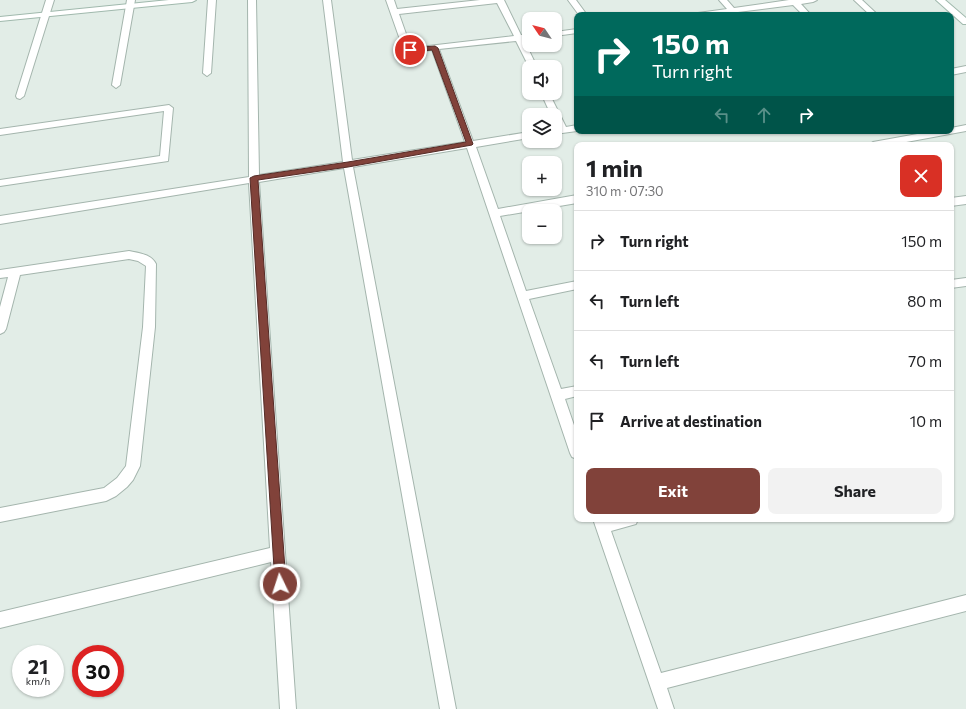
<!DOCTYPE html>
<meta charset="utf-8">
<style>
:root{--surface:#fff;--page:#f2f2f2;--text:#202124;--muted:#757577;--line:#e0e0e0;--accent:#81423a}
body{margin:0;font-family:Commissioner,sans-serif;background:var(--page);color:var(--text);height:100vh;display:flex;flex-direction:column;font-size:15px;white-space:nowrap}
*{box-sizing:border-box;margin:0}
p{font-size:13px;color:var(--muted)}
.icon{flex:none;width:22px;height:22px;fill:none;stroke:currentColor;stroke-width:2;stroke-linecap:round;stroke-linejoin:round}
.map{position:relative;flex:1;overflow:hidden}
.details{position:absolute;left:574px;top:142px;width:380px;height:380px;display:flex;flex-direction:column;background:var(--surface);border-radius:8px;box-shadow:0 1px 3px #0004}
.details>*{flex:none}
.banner{position:absolute;left:574px;top:12px;width:380px;height:122px;border-radius:8px;box-shadow:0 1px 3px #0004;background:#00695c;color:#fff;overflow:hidden}
.needle{width:26px;rotate:305deg}
.fabs{position:absolute;left:522px;top:12px;display:grid;gap:8px}
.fabs a{display:grid;place-items:center;width:40px;height:40px;border-radius:8px;background:var(--surface);box-shadow:0 1px 3px #0004;font-size:20px}
.speed{position:absolute;left:12px;top:645px;display:flex;gap:8px;font-size:20px;font-weight:700;text-align:center}
.speed>*{display:grid;place-content:center;width:52px;height:52px;border-radius:50%;background:var(--surface);box-shadow:0 1px 3px #0004;line-height:1}
.speed small{font-size:10px;font-weight:400}
.speed .limit{border:6px solid #d22;background:#fff;color:#111}
.pin{position:absolute;display:grid;place-items:center;width:34px;height:34px;color:#fff;margin:-17px;border:2px solid #fff;border-radius:50%;box-shadow:0 1px 4px #0007}
.me{position:absolute;width:44px;margin:-22px;rotate:356deg;stroke-linejoin:round;filter:drop-shadow(0 0 3px #0008)}
.turn{display:flex;align-items:center;gap:14px;height:84px;padding:0 12px;font-size:18px}
.turn .icon{width:52px;height:52px;stroke-width:2.5}
.turn b{display:block;font-size:28px;line-height:34px}
.lanes{display:flex;align-items:center;height:38px;padding:0 12px;background:#0003;justify-content:center;gap:20px;direction:ltr}
.lanes .off{opacity:.35}
.round{display:grid;place-items:center;flex:none;width:42px;height:42px;border-radius:8px;background:var(--page)}
.overview{display:flex;align-items:center;justify-content:space-between;height:68px;padding:0 12px}
h1{font-size:24px;font-weight:700;line-height:30px}
.cta{display:flex;gap:8px;margin-top:auto;padding:8px 12px}
.cta a{flex:1;height:46px;border-radius:8px;background:var(--accent);color:#fff;font-size:16px;font-weight:700;line-height:46px;text-align:center}
.cta a+a{background:var(--page);color:var(--text)}
ul{padding:0;list-style:none}
li{display:flex;align-items:center;gap:12px;height:60px;padding:0 12px;border-top:1px solid var(--line)}
li div{flex:1}
li b{display:block;font-size:15px}
li em{font-style:normal}
.map>svg:first-child{display:block}
.lines{fill:none;stroke-linecap:round;stroke-linejoin:round}
.street-casing{stroke:#a4b5ad;stroke-width:2}
.secondary-casing{stroke:#a0b9ad;stroke-width:2}
.street{fill:#fff;fill-rule:evenodd}
.secondary{fill:#fff;fill-rule:evenodd}
.route{fill:#81423a;stroke:#542b26}
</style>
<div class="map">
<svg width="966" height="709" viewBox="0 0 966 709">
<rect width="100%" height="100%" fill="#e2ede7"/>
<g class="lines">
<defs>
<path id="street" d="M 46,0 L 54,0 L 24,96 L 20,99 L 17,98 L 16,96 Z
M 127,0 L 135,0 L 120,85 L 116,88 L 112,85 Z
M 208,0 L 216,0 L 211,73 L 207,76 L 203,73 Z
M 248,0 L 256,0 L 259,175 L 343,162 L 323,0 L 331,0 L 352,160 L 465,142 L 432,50 L 410,52 L 404,51 L 386,0 L 394,0 L 397,9 L 480,0 L 504,0 L 521,35 L 529,35 L 529,39 L 524,40 L 537,67 L 529,67 L 516,41 L 439,49 L 473,141 L 529,132 L 529,138 L 476,147 L 498,209 L 577,195 L 577,203 L 500,216 L 526,291 L 577,281 L 577,289 L 529,299 L 561,389 L 577,386 L 577,396 L 565,399 L 577,434 L 577,459 L 572,457 L 570,453 L 467,148 L 353,167 L 456,709 L 440,709 L 344,168 L 259,182 L 296,709 L 280,709 L 271,562 L 0,628 L 0,612 L 270,548 L 249,183 L 0,224 L 0,216 L 249,177 ZM 497,3 L 514,36 L 411,48 L 399,14 Z
M 568,0 L 576,0 L 587,15 L 579,15 Z
M 719,0 L 727,0 L 734,8 L 789,0 L 817,0 L 813,2 L 801,4 L 811,15 L 803,15 L 793,5 L 738,12 L 740,15 L 732,15 L 730,13 L 694,15 L 698,13 L 727,9 Z
M 854,0 L 862,0 L 878,15 L 870,15 Z
M 577,29 L 577,33 L 555,36 L 555,32 Z
M 966,66 L 966,72 L 951,75 L 951,69 Z
M 541,93 L 549,93 L 566,127 L 577,125 L 577,131 L 555,134 L 555,128 L 557,128 L 555,123 L 555,115 L 551,115 Z
M 169,105 L 173,108 L 168,161 L 0,186 L 0,180 L 160,156 L 164,111 L 0,135 L 0,129 Z
M 966,125 L 966,131 L 890,145 L 868,145 L 873,142 L 934,131 L 951,131 L 951,128 Z
M 966,196 L 966,204 L 951,206 L 951,198 Z
M 129,251 C 139,253 151,254 156,264 L 155,327 L 140,466 L 133,480 L 127,487 L 116,496 L 106,501 L 0,522 L 0,508 L 104,488 L 117,478 L 126,466 L 143,327 L 146,266 L 138,261 L 129,259 L 20,275 L 6,329 L 4,332 L 0,334 L 0,307 L 8,277 L 0,278 L 0,270 Z
M 966,278 L 966,286 L 951,288 L 951,280 Z
M 593,519 L 638,519 L 636,524 L 611,531 L 661,673 L 966,595 L 966,611 L 667,688 L 674,709 L 658,709 Z"/>
<path id="secondary" d="M 169,0 L 196,0 L 192,2 L 0,21 L 0,17 Z
M 936,0 L 945,0 L 966,18 L 966,24 L 963,24 Z"/>
</defs>
<!-- street casing -->
<use href="#street" class="street-casing"/>
<!-- secondary casing -->
<use href="#secondary" class="secondary-casing"/>
<!-- street -->
<use href="#street" class="street"/>
<!-- secondary -->
<use href="#secondary" class="secondary"/>
</g>
<!-- route -->
<path class="route" d="M 435,46 L 438,48 L 473,144 L 472,145 L 348,167 L 258,180 L 286,584 L 284,588 L 280,590 L 276,588 L 275,584 L 250,178 L 254,176 L 348,162 L 466,142 L 432,50 L 410,52 L 407,50 L 410,48 Z"/>
</svg>
<div class="fabs">
<a><svg class="needle" viewBox="-14 -14 28 28"><path d="M0-13l5 13h-10z" fill="#e53935"/><path d="M0 13l5-13h-10z" fill="#757577"/></svg></a>
<a><svg class="icon" aria-label="sound" viewBox="0 0 24 24"><path d="M4 9h4l5-4v14l-5-4H4zM17 9q2 3 0 6"/></svg></a>
<a><svg class="icon" aria-label="layers" viewBox="0 0 24 24"><path d="M12 4l9 5-9 5-9-5zM3 14l9 5 9-5"/></svg></a>
<a>+</a>
<a>−</a>
</div>
<div class="speed"><div>21<small>km/h</small></div><div class="limit">30</div></div>
<div class="pin" style="left:410px;top:50px;background:#d93025"><svg class="icon" aria-label="arrive" viewBox="0 0 24 24"><path d="M6 21V4h12l-3 4 3 4H6"/></svg></div>
<svg class="me" style="left:280px;top:584px" viewBox="-20 -20 40 40"><circle r="17" fill="#81423a" stroke="#fff" stroke-width="3"/><path d="M0-11L8 9 0 5-8 9z" fill="#fff"/></svg>
<div class="banner">
<div class="turn"><svg class="icon" aria-label="right" viewBox="0 0 24 24"><path d="M7 20v-9h11M14 6l5 5-5 5"/></svg><div><b>150 m</b>Turn right</div></div>
<div class="lanes"><svg class="icon off" aria-label="left" viewBox="0 0 24 24"><path d="M17 20v-9H6M10 6l-5 5 5 5"/></svg><svg class="icon off" aria-label="ahead" viewBox="0 0 24 24"><path d="M12 20V5M6 11l6-6 6 6"/></svg><svg class="icon" aria-label="right" viewBox="0 0 24 24"><path d="M7 20v-9h11M14 6l5 5-5 5"/></svg></div>
</div>
<section class="details">
<div class="overview"><div><h1>1 min</h1><p>310 m · 07:30</p></div><a class="round" style="background:#d93025;color:#fff"><svg class="icon" aria-label="close" viewBox="0 0 24 24"><path d="M6 6l12 12M18 6L6 18"/></svg></a></div>
<ul>
<li><svg class="icon" aria-label="right" viewBox="0 0 24 24"><path d="M7 20v-9h11M14 6l5 5-5 5"/></svg><div><b>Turn right</b></div><em>150 m</em></li>
<li><svg class="icon" aria-label="left" viewBox="0 0 24 24"><path d="M17 20v-9H6M10 6l-5 5 5 5"/></svg><div><b>Turn left</b></div><em>80 m</em></li>
<li><svg class="icon" aria-label="left" viewBox="0 0 24 24"><path d="M17 20v-9H6M10 6l-5 5 5 5"/></svg><div><b>Turn left</b></div><em>70 m</em></li>
<li><svg class="icon" aria-label="arrive" viewBox="0 0 24 24"><path d="M6 21V4h12l-3 4 3 4H6"/></svg><div><b>Arrive at destination</b></div><em>10 m</em></li>
</ul>
<div class="cta"><a>Exit</a><a>Share</a></div>
</section>
</div>
